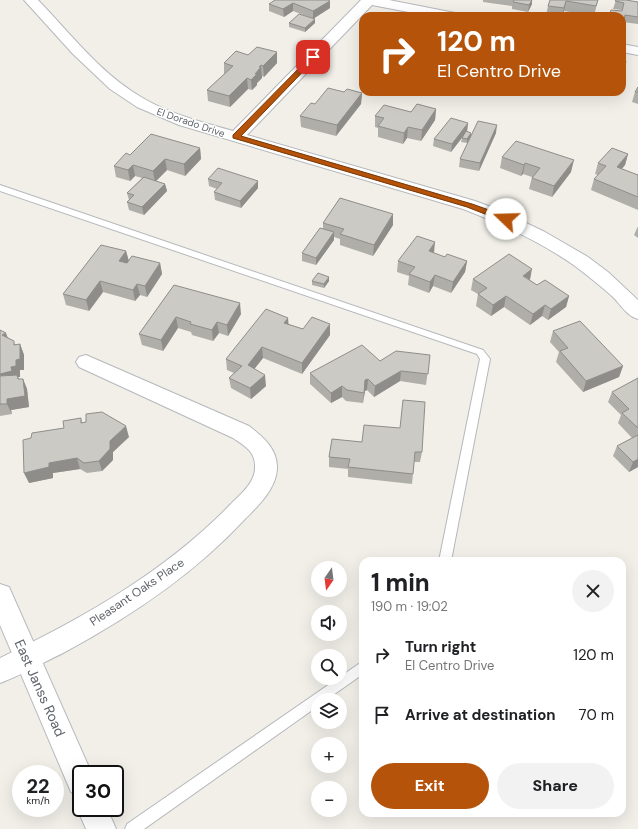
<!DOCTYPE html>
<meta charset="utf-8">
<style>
:root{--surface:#fff;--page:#f2f2f2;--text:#202124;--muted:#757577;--accent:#b45309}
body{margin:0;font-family:"DM Sans",sans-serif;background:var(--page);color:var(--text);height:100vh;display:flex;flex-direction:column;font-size:15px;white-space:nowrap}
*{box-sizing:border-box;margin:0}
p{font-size:13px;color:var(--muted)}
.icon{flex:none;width:22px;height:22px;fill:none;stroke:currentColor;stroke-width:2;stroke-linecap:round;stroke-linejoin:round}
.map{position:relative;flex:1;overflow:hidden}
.sheet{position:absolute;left:359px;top:557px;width:267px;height:260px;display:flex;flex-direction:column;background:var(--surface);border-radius:12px;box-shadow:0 4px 16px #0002}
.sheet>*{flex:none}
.top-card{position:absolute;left:359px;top:12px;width:267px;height:84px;border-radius:12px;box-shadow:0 4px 16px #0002;background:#b45309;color:#fff;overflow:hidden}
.needle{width:26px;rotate:194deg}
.tools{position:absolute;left:311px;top:561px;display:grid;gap:8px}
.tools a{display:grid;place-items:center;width:36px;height:36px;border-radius:50%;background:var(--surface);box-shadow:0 4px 16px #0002;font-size:20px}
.speed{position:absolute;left:12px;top:765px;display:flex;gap:8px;font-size:20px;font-weight:700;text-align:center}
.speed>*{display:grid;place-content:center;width:52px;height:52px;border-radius:50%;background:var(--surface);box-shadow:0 4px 16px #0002;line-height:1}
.speed small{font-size:10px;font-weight:400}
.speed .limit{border:2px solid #111;border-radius:6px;background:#fff;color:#111}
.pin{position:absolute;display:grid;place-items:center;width:34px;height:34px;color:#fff;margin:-17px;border-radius:8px;box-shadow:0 2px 6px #0006}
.me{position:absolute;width:44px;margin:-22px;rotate:291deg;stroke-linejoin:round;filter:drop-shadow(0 0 3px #0008)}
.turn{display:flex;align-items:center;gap:14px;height:84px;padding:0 12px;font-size:18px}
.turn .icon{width:52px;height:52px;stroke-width:2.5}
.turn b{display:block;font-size:28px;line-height:34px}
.round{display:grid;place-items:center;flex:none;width:42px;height:42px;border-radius:21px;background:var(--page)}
.headline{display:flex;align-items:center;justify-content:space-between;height:68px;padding:0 12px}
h1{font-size:24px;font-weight:800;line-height:30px}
.button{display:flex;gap:8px;margin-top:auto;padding:8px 12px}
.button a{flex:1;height:46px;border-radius:24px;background:var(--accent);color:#fff;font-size:16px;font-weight:800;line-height:46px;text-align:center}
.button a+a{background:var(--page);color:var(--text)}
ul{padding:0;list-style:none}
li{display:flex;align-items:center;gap:12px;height:60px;padding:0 12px}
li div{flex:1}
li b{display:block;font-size:15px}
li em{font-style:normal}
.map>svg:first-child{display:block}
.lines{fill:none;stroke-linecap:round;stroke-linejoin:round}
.service-casing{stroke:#b5b8bc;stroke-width:2}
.minor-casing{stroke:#b5b8bc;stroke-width:2}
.secondary-casing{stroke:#b6babf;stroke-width:2}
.service{fill:#fff;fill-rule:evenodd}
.minor{fill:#fff;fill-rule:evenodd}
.secondary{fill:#fff;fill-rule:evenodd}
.wall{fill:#afaea9}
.shaded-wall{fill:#8f8d8a}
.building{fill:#cccac5;stroke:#8f8d8a}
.route{fill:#b45309;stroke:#753606}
.labels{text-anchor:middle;stroke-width:3;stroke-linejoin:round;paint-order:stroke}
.far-street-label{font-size:10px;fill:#5f6368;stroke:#fff}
.street-label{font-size:12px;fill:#5f6368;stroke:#fff}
.near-street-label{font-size:14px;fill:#5f6368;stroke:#fff}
</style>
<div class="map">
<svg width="638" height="829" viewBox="0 0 638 829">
<rect width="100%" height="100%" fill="#f1efe8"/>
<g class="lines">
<defs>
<path id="service" d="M 0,185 L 483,350 L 490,359 L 451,561 L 439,561 L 480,359 L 477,354 L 0,191 Z
M 363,661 L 363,674 L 326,700 L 318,700 L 318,706 L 144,829 L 125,829 L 127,824 Z"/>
<path id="minor" d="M 24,0 L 38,0 C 71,34 100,73 141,97 C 169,114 202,122 233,131 L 361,0 L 389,0 L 455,13 L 457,16 L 429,16 L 372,5 L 247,135 L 475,201 L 499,210 L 545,232 L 588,257 L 608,272 L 638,300 L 638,319 C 627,316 621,305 613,297 C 601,286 588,276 575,266 C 541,242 502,224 463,209 L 179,125 L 137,107 L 110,89 L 73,54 Z
M 622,44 L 638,47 L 638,55 L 622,52 Z
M 86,355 L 249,426 C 263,437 278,449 277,469 C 276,489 258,506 245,519 C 193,575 130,617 63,653 C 42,663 22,675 0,683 L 0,658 C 83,618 163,573 228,507 C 238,496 255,484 255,468 C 256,452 245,446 233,438 L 79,367 L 76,362 L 79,357 Z"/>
<path id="secondary" d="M 0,584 L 9,587 L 92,774 L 81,774 L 81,796 L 71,792 L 0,625 Z
M 81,799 L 81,808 L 107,808 L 116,829 L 86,829 L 77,808 Z"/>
</defs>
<!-- service casing -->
<use href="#service" class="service-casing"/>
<!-- minor casing -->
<use href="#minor" class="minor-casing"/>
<!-- secondary casing -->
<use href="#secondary" class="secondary-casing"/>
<!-- service -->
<use href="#service" class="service"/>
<!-- minor -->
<use href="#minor" class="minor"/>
<!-- secondary -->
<use href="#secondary" class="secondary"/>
</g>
<!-- wall -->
<path class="wall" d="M 483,0 L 532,0 L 532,4 L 528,12 L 512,9 L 512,6 L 483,2 Z
M 550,0 L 598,0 L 594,16 L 564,11 L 562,16 L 546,16 L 548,6 Z
M 616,0 L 638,2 L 638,24 L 623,22 L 622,27 L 622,10 L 613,9 Z
M 330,1 L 330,8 L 314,18 L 315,19 L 315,23 L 305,32 L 289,27 L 289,23 L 311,18 L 293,11 L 284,17 L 269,11 L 269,4 Z
M 224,63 L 277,63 L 264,77 L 262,76 L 262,78 L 257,83 L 257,85 L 252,90 L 248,89 L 230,107 L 208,101 L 207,90 L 224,74 Z
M 638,87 L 638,104 L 632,102 L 635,92 Z
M 344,92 L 362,93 L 361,104 L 336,136 L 301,127 L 300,116 L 315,104 Z
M 436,109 L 435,120 L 421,141 L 407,138 L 403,144 L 378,137 L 378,128 L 375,127 L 375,116 Z
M 468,123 L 467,132 L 471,137 L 496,133 L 479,171 L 459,167 L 460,159 L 471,137 L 467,143 L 461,142 L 462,138 L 451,152 L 433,146 L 434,139 Z
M 200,148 L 201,159 L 185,176 L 167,170 L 156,181 L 165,184 L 167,191 L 144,215 L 129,210 L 127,202 L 129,200 L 127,193 L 142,178 L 135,176 L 130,181 L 116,177 L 114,166 L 130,155 Z
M 628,154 L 625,165 L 622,169 L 638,175 L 638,210 L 591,190 L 594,179 L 598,175 L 595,174 L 598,163 Z
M 502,157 L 571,172 L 552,197 L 529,189 L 532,177 L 523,174 L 521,176 L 500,168 Z
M 208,179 L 258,188 L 241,208 L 215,200 L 214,192 L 217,189 L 209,186 Z
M 323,223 L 393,225 L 373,256 L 340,245 L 340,239 L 334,237 L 334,240 L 316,265 L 302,261 L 302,253 L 323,229 Z
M 638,227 L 638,238 L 634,235 L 637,228 Z
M 126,251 L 129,261 L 160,263 L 162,274 L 147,297 L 140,295 L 135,301 L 103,292 L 89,311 L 66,305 L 63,294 Z
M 445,257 L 467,261 L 465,272 L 451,293 L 433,286 L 429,293 L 408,285 L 409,276 L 397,272 L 398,261 Z
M 329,277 L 329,281 L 324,288 L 312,285 L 312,281 Z
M 473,279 L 530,280 L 537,285 L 569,296 L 566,307 L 548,320 L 542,316 L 530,325 L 504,307 L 491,316 L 476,306 L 478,294 L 471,290 Z
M 174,285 L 241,314 L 228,336 L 219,333 L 213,341 L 192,335 L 191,332 L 178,328 L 163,351 L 142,345 L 139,334 Z
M 288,318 L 288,324 L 303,329 L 330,335 L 302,374 L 263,358 L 254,369 L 266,386 L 251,399 L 231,388 L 229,378 L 234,373 L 227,370 L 226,359 Z
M 0,330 L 16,345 L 20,344 L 24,355 L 24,370 L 20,370 L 20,377 L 18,377 L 19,379 L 23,379 L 27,389 L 29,407 L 11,410 L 12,414 L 0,416 Z
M 553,331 L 623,366 L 619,377 L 583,392 L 556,362 L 559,352 L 550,342 Z
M 430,355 L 426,385 L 400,381 L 374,397 L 367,390 L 365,391 L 363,403 L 346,401 L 342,397 L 331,403 L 310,384 L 310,373 L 380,361 Z
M 638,378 L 638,467 L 629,472 L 613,456 L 617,446 L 632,438 L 618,423 L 621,415 L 608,402 L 612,392 Z
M 81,418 L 82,423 L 129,437 L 113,452 L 113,460 L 102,471 L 87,473 L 80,469 L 53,473 L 53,478 L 29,483 L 31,438 L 64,428 Z
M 332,439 L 422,452 L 420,462 L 414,462 L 412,484 L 348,477 L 348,469 L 329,467 L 329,457 Z"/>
<!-- shaded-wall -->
<path class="shaded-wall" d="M 532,0 L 532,4 L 528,12 L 529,5 Z
M 330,1 L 330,8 L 313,19 L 313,11 Z
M 566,1 L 564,11 L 562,16 L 564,8 Z
M 293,3 L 293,11 L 284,17 L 283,9 Z
M 315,19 L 315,23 L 305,32 L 305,28 Z
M 277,52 L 277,63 L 264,77 L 263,66 Z
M 261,65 L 261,68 L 261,67 L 262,78 L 257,83 L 257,85 L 252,90 L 251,80 L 259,67 Z
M 247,78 L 248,89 L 230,107 L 229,96 Z
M 362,93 L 361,104 L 336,136 L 337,125 Z
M 436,109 L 435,120 L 421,141 L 422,130 Z
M 468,123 L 467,131 L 451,152 L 452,144 Z
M 497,125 L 496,133 L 479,171 L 480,163 Z
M 408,127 L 407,138 L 403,144 L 404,133 Z
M 471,133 L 471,137 L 467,143 L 467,139 Z
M 200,148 L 201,159 L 185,176 L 184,164 Z
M 628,154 L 625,165 L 613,178 L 617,167 Z
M 165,159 L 167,170 L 155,182 L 153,171 Z
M 574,160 L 571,172 L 552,197 L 554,186 Z
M 525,163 L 523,174 L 521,176 L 524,165 Z
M 133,165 L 135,176 L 130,181 L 128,170 Z
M 258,181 L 258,188 L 241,208 L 240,201 Z
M 165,184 L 167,191 L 144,215 L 142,207 Z
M 393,214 L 393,225 L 373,256 L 374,245 Z
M 334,232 L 334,240 L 316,265 L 316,258 Z
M 435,242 L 434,253 L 429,251 Z
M 126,251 L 129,262 L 122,272 L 119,261 Z
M 467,261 L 465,272 L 451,293 L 453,282 Z
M 160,263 L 162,274 L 147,297 L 145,286 Z
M 532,269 L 530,280 L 523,276 Z
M 435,275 L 433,286 L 429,293 L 430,282 Z
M 329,277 L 329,281 L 324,288 L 324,284 Z
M 100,281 L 103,292 L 89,311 L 86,300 Z
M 137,284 L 140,295 L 135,301 L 133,290 Z
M 506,296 L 504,307 L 491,316 L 493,305 Z
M 569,296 L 566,307 L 548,320 L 551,309 Z
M 240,303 L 241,314 L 228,336 L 227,325 Z
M 545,305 L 542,316 L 530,325 L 533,314 Z
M 176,317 L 178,328 L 163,351 L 161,340 Z
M 288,318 L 289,329 L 284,323 Z
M 217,322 L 219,333 L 213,341 L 212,330 Z
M 330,324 L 330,335 L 302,374 L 302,363 Z
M 6,333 L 10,344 L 2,335 Z
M 20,344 L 24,355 L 24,370 L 20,370 L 20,377 L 18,377 L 21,386 L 4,385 L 0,374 L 11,367 L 16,360 Z
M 262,347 L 263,358 L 249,376 L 248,365 Z
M 623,366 L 619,377 L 583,392 L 586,381 Z
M 401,371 L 400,381 L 374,397 L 375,386 Z
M 265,375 L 266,386 L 251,399 L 250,388 Z
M 23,379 L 27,389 L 29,407 L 11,410 L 12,414 L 7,404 L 7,399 Z
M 368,379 L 367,390 L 365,391 L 363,403 L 365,380 Z
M 342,386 L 342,397 L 331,403 L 331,393 Z
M 126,426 L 129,437 L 113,452 L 113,460 L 102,471 L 99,461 L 110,441 Z
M 77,458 L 80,469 L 53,473 L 53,478 L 29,483 L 24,473 L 49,463 Z
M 638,459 L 638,467 L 629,472 L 633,462 Z"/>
<!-- building -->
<path class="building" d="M 275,0 L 328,0 L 330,1 L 313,11 L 293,3 L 283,9 L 269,4 Z
M 514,0 L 532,0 L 529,5 L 513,2 Z
M 550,0 L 598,0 L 596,6 L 566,1 L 564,8 L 548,6 Z
M 616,0 L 626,0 L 638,2 L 638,17 L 625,15 L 624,20 L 622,19 L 622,16 L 609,16 L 611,10 L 622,11 L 624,3 L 615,1 Z
M 299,14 L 315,19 L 305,28 L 289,23 Z
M 257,47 L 277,52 L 263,66 L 261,65 L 259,67 L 261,67 L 255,74 L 257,74 L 251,80 L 247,78 L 229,96 L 207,90 L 233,66 L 224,63 L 236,51 L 248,55 Z
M 622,60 L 626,61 L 623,74 L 622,74 Z
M 638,87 L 638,92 L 635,92 Z
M 328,88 L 344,92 L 347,89 L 362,93 L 337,125 L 300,116 L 311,103 L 315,104 Z
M 417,104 L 436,109 L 422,130 L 408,127 L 404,133 L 378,126 L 384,118 L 375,116 L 384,105 L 411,112 Z
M 451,118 L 468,123 L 452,144 L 434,139 Z
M 478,121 L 497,125 L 480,163 L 460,159 Z
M 466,131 L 471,133 L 467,139 L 462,138 Z
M 151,134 L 200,148 L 184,164 L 165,159 L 153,171 L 133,165 L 128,170 L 114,166 L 126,153 L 130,155 Z
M 516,141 L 574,160 L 554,186 L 532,178 L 540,168 L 525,163 L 524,165 L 502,157 Z
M 612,148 L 628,154 L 617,167 L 638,175 L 638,197 L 594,179 L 606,166 L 598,163 Z
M 218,168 L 258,181 L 240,201 L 214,192 L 222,183 L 208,179 Z
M 144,177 L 165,184 L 142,207 L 127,202 L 134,195 L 127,193 Z
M 340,198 L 393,214 L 374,245 L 340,234 L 344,229 L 323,223 Z
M 320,228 L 334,232 L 316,258 L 302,253 Z
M 417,236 L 435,242 L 429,251 L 445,257 L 447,254 L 467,261 L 453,282 L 435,275 L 430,282 L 409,274 L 415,267 L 398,261 Z
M 101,245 L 126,251 L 119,261 L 127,263 L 132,256 L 160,263 L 145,286 L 137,284 L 133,290 L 100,281 L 86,300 L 63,294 Z
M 509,254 L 532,269 L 523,276 L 537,285 L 545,280 L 569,296 L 551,309 L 545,305 L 533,314 L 506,296 L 493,305 L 478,294 L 487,288 L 473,279 Z
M 318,273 L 329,277 L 324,284 L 312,281 Z
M 174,285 L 240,303 L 227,325 L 217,322 L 212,330 L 190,324 L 191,322 L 176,317 L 161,340 L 139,334 Z
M 266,309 L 288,318 L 284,323 L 303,329 L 312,317 L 330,324 L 302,363 L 262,347 L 248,365 L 265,375 L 250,388 L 229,378 L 242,366 L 226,359 Z
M 580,321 L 623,366 L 586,381 L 560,351 L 568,348 L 553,331 Z
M 0,330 L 6,333 L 2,335 L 14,341 L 14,345 L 20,344 L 20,359 L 16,360 L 16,366 L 11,367 L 12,371 L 0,374 Z
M 362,345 L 380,361 L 396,351 L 430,355 L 428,374 L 401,371 L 375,386 L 368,379 L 365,380 L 364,393 L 347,390 L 342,386 L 331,393 L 310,373 Z
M 0,375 L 0,376 L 17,375 L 18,379 L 23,379 L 25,396 L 7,399 L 7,404 L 0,404 Z
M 638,378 L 638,428 L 622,413 L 629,409 L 612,392 Z
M 403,400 L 425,402 L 422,452 L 415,452 L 413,474 L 348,467 L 350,459 L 329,457 L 332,439 L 362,442 L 364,425 L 400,428 Z
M 102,412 L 126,426 L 110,441 L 110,449 L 99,461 L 84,463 L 77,458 L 49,463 L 49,467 L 24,473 L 23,440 L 31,438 L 32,433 L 64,428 L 63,421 L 81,418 L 81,423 L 86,422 L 86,414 Z
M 638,435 L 638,459 L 633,462 L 617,446 Z"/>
<!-- route -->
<path class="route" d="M 311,56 L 317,57 L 241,136 L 472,204 L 509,217 L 509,221 L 503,221 L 467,207 L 233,138 L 233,135 Z"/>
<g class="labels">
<!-- far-street labels -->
<g class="far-street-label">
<text transform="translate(191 122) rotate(19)" y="4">El Dorado Drive</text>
</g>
<!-- street labels -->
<g class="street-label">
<text transform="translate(137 592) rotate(-34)" y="4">Pleasant Oaks Place</text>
</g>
<!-- near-street labels -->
<g class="near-street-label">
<text transform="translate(40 688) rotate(66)" y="5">East Janss Road</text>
</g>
</g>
</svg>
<div class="tools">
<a><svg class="needle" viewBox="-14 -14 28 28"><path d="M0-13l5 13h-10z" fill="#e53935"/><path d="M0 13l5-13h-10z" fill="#757577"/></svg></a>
<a><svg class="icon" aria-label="sound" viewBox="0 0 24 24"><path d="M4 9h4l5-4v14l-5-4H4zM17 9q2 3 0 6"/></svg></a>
<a><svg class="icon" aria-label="search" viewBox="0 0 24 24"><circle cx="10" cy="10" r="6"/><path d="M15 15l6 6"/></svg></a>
<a><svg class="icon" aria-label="layers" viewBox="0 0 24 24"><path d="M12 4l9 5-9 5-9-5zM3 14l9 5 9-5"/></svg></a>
<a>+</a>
<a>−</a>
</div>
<div class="speed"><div>22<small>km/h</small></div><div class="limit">30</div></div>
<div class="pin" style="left:313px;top:57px;background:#d93025"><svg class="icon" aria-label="arrive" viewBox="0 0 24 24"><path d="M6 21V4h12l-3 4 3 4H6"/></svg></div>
<svg class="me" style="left:506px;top:219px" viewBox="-20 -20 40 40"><circle r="19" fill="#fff"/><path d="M0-13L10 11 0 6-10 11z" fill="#b45309"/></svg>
<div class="top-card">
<div class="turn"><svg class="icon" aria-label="right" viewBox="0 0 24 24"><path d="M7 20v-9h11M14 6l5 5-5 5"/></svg><div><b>120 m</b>El Centro Drive</div></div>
</div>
<section class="sheet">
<div class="headline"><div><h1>1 min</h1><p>190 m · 19:02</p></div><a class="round"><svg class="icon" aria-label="close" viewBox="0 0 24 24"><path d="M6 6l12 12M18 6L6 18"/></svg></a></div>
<ul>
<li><svg class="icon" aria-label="right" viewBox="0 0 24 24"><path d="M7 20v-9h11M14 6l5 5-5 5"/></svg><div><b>Turn right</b><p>El Centro Drive</p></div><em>120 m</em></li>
<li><svg class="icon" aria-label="arrive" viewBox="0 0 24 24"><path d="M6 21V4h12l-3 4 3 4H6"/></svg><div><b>Arrive at destination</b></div><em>70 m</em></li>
</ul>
<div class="button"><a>Exit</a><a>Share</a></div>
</section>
</div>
